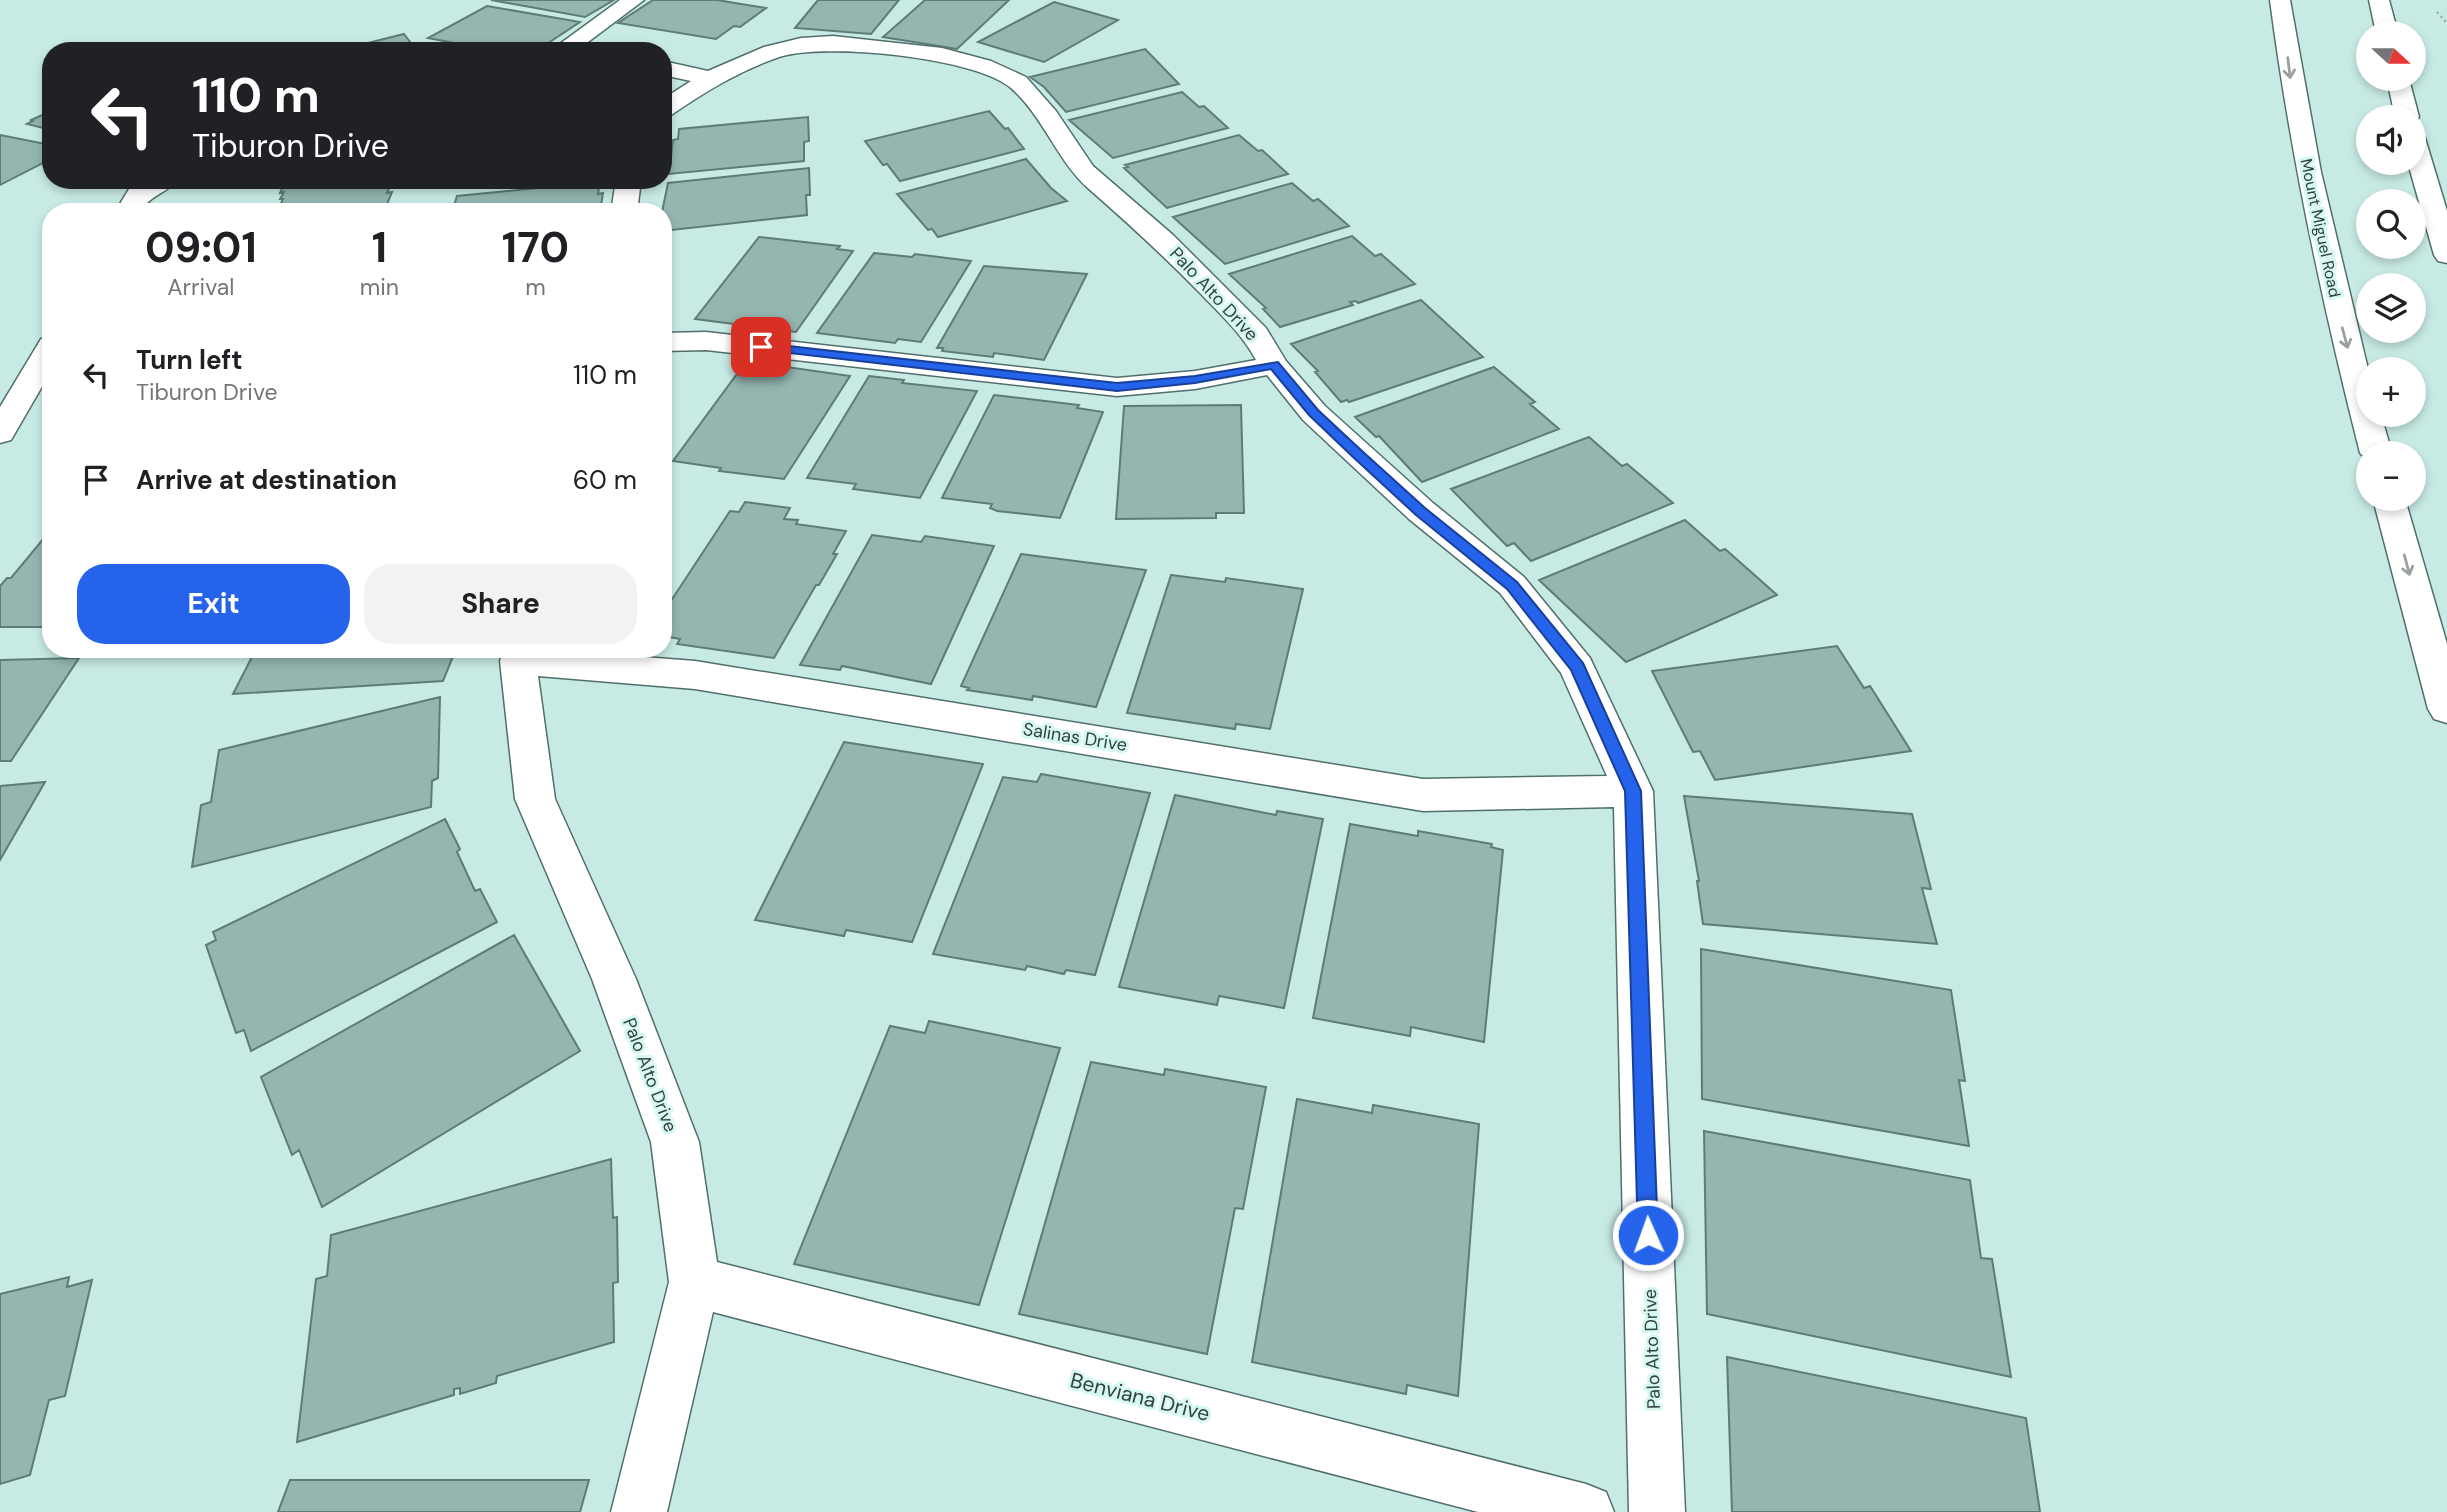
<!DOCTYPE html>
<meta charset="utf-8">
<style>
:root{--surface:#fff;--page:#f2f2f2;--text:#202124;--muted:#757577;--accent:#2563eb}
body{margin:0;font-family:"DM Sans",sans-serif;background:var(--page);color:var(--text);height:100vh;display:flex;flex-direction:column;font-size:26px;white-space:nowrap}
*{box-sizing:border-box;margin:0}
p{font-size:23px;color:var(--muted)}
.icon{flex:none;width:38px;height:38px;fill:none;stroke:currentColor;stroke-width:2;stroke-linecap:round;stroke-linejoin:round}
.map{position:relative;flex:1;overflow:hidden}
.panel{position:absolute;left:42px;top:203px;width:630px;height:455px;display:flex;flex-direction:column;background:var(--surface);border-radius:28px;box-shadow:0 4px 10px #0003}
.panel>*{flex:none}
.banner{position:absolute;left:42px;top:42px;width:630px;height:147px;border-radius:28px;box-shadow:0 4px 10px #0003;background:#202124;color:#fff;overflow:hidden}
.needle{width:46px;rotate:111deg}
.fabs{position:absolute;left:2356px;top:21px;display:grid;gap:14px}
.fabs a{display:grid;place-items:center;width:70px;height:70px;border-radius:50%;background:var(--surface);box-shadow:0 4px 10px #0003;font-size:35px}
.pin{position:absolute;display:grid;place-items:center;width:60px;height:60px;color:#fff;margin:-30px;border-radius:14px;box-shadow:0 4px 10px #0006}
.me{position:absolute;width:77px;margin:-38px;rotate:358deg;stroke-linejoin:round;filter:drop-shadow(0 0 5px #0008)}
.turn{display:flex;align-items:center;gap:24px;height:147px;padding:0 35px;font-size:32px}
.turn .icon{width:91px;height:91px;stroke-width:2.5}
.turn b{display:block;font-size:49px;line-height:60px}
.eta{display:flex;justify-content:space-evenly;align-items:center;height:119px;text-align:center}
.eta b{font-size:42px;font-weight:700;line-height:49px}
.button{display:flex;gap:14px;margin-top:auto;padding:14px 35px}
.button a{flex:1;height:80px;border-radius:28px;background:var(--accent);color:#fff;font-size:28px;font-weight:700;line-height:80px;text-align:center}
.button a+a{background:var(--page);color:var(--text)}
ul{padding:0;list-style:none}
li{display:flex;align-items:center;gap:21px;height:105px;padding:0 35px}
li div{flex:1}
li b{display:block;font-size:26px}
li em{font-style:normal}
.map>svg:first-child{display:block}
.building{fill:#94b5b0;stroke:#5d7c77;stroke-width:2}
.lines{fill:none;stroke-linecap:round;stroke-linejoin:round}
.street-casing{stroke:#506f6a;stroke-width:3}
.secondary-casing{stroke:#506f6a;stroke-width:3}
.path{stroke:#93aeaa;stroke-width:2.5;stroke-dasharray:2 3.5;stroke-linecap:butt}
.street{fill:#fff;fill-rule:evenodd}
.secondary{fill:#fff;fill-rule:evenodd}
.oneway{stroke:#99a09e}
.route{fill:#2563eb;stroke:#184099;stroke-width:2}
.labels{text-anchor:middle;stroke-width:6;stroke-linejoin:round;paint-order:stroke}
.far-street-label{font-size:16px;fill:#33403e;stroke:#d5f8f2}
.street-label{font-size:18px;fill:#33403e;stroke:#d5f8f2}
.near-street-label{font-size:21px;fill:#33403e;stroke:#d5f8f2}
</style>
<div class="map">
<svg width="2447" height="1512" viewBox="0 0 2447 1512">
<rect width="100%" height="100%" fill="#c8eae5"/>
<!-- building -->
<path class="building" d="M 491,0 L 614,0 L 585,17 Z
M 653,0 L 717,0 L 766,8 L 740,27 L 734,26 L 716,39 L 618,23 Z
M 818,0 L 899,0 L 871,34 L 795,28 Z
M 925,0 L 1009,0 L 957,49 L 883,37 Z
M 1054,2 L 1118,20 L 1044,62 L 978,42 Z
M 487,6 L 580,22 L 536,51 L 486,49 L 428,38 Z
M 404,34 L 417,51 L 343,51 L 352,47 Z
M 1145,49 L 1179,84 L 1066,112 L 1044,87 L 1030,77 Z
M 1182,92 L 1199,107 L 1204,106 L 1228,128 L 1113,158 L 1069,120 Z
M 51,111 L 51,130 L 27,124 L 33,121 L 31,120 Z
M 989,111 L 1005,129 L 1008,128 L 1024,149 L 900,181 L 887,164 L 883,165 L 865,141 Z
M 808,117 L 809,141 L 804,142 L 804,161 L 669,174 L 673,140 L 678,139 L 679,129 Z
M 0,135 L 51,145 L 51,159 L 0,185 Z
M 1239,135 L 1258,151 L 1262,150 L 1288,174 L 1167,208 L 1124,168 L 1128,167 L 1125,165 Z
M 1026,159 L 1051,188 L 1067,201 L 938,237 L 932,229 L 928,230 L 897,194 Z
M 809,168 L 810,195 L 806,195 L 807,215 L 663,231 L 662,212 L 668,183 Z
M 286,180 L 393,180 L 387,193 L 392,192 L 385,209 L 277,212 L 283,199 L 280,199 L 284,192 L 280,193 Z
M 468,180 L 533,180 L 466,187 Z
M 600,182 L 598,194 L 603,193 L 600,212 L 452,212 L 457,196 Z
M 1292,183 L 1313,201 L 1318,199 L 1349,226 L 1225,264 L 1173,217 Z
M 1352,236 L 1375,256 L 1381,254 L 1415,284 L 1358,303 L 1356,301 L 1350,302 L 1353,305 L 1280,327 L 1263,309 L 1266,308 L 1229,274 Z
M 759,237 L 840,246 L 837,249 L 853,251 L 796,332 L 695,319 Z
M 874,253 L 912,257 L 915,254 L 971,261 L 921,342 L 898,339 L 895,343 L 817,333 Z
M 984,266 L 1087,274 L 1044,360 L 994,353 L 993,357 L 942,351 L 943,348 L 937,348 Z
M 1421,300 L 1483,357 L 1349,402 L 1347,400 L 1341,402 L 1315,372 L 1318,371 L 1291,344 Z
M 751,362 L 850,376 L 784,479 L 719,471 L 721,468 L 673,461 L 745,363 Z
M 1494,367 L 1535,402 L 1530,404 L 1559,429 L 1422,482 L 1379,436 L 1376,437 L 1355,417 Z
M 869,376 L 904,380 L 902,383 L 977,391 L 920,498 L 853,489 L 856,484 L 807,478 Z
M 994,395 L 1079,405 L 1077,408 L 1103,412 L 1060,518 L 997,511 L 990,508 L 992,504 L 942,498 Z
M 1241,405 L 1244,513 L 1216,513 L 1216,518 L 1116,519 L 1124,406 Z
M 1589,437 L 1622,466 L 1627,464 L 1673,503 L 1531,561 L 1514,543 L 1507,546 L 1451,489 Z
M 745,502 L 790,508 L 784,519 L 798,520 L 796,524 L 846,531 L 833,554 L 837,554 L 819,585 L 816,585 L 774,658 L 677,644 L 680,639 L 663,636 L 663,613 L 730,511 L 739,512 Z
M 1685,520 L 1720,551 L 1725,549 L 1777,595 L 1626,662 L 1539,580 Z
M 872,535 L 921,542 L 925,536 L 994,546 L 931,684 L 842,666 L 840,670 L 800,665 Z
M 44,538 L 51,538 L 51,627 L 0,627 L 0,586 L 7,578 L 11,578 Z
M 1021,554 L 1146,570 L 1096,707 L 1033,696 L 1032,700 L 967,690 L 969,688 L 961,686 Z
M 1171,575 L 1225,582 L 1226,578 L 1303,589 L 1270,729 L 1236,724 L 1235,729 L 1127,713 Z
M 1837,646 L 1864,688 L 1870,686 L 1911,751 L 1715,780 L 1700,751 L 1693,752 L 1652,671 Z
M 256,649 L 456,649 L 443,681 L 233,694 Z
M 79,658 L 11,761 L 0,761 L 0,660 Z
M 440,697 L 438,778 L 432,781 L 431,807 L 192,867 L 201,805 L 211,802 L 219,750 Z
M 844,742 L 983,764 L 912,942 L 846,930 L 844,936 L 755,920 Z
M 1041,774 L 1150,793 L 1095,975 L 1066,970 L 1064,974 L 1027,966 L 1025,970 L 933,954 L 1003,777 L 1037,782 Z
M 45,782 L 0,860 L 0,786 Z
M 1175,795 L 1276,815 L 1277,811 L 1323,819 L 1284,1008 L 1219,996 L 1217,1005 L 1119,987 Z
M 1684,796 L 1912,814 L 1931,889 L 1922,888 L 1937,944 L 1703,924 L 1697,881 L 1699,881 Z
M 445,819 L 460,849 L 457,852 L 475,891 L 480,889 L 497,922 L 251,1051 L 244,1030 L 236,1033 L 206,945 L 216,940 L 213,932 Z
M 1350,824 L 1418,836 L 1418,831 L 1492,844 L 1491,847 L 1503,850 L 1484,1042 L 1411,1027 L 1410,1036 L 1313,1018 Z
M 514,935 L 580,1051 L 322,1207 L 299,1150 L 292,1155 L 261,1077 Z
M 1701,949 L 1951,990 L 1965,1081 L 1959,1080 L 1969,1146 L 1702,1099 Z
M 929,1021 L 1060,1048 L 979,1305 L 794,1264 L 890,1026 L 925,1033 Z
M 1091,1062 L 1164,1075 L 1165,1069 L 1266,1087 L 1243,1209 L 1235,1208 L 1207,1354 L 1019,1314 Z
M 1297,1099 L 1372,1113 L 1373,1105 L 1479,1124 L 1458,1396 L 1407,1385 L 1406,1394 L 1252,1362 Z
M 1704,1131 L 1970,1180 L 1981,1258 L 1992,1259 L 2011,1377 L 1707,1314 Z
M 611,1159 L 613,1218 L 617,1217 L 618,1282 L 613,1283 L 614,1342 L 497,1376 L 496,1383 L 460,1394 L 460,1388 L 454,1389 L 454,1395 L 297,1442 L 316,1279 L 327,1276 L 331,1235 Z
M 69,1277 L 67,1287 L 92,1280 L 65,1396 L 49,1400 L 30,1475 L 0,1484 L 0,1294 Z
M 1727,1357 L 2026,1418 L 2040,1512 L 1732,1512 Z
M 290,1480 L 589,1480 L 580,1512 L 278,1512 Z"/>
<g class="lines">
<defs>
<path id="street" d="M 620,0 L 644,0 L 576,51 L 550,51 Z
M 833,36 L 942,48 L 991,61 L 1026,77 L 1056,111 L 1093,166 L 1173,235 L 1266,328 L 1286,361 L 1325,406 L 1433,503 L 1524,577 L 1590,658 L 1653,791 L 1685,1512 L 1629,1512 L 1614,807 L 1423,811 L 695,689 L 538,676 L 555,799 L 636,979 L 699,1142 L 717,1262 L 1586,1484 L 1606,1492 L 1614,1512 L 1478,1512 L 713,1312 L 667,1512 L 611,1512 L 669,1282 L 651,1142 L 592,979 L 515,799 L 500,661 L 504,649 L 540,649 L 695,661 L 1423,779 L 1607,776 L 1561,673 L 1500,593 L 1409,519 L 1303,420 L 1267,375 L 1195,389 L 1117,396 L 706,350 L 663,351 L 663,333 L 706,332 L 1117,378 L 1195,371 L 1256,360 C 1242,334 1222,316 1202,295 C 1166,258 1128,223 1089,189 C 1057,161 1044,117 1011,88 C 976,57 823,42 779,57 C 739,71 706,91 671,115 L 663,117 L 663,99 L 691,81 L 663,75 L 663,61 L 708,71 L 764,47 L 801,38 Z
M 145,180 L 176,180 C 166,195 151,193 141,212 L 115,212 L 129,189 Z
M 616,180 L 641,180 L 637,212 L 611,212 Z
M 51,336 L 51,371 L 11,440 L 0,443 L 0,407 L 41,339 Z"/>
<path id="secondary" d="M 2270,0 L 2290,0 L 2321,172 L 2368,369 L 2368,415 L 2381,415 L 2392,453 L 2368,453 L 2368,461 L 2360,453 C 2322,303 2290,153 2270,0 Z
M 2369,0 L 2389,0 L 2398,33 L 2376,33 Z
M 2387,79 L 2409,79 L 2419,117 L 2415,122 L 2413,123 L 2413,117 L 2395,117 Z
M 2413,131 L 2421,133 L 2425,138 L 2447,211 L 2447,263 L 2438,261 L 2434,255 L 2408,163 L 2413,163 Z
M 2373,499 L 2405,499 L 2447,644 L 2447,723 L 2434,719 L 2428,709 Z"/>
</defs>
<!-- street casing -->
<use href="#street" class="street-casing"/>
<!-- secondary casing -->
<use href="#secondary" class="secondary-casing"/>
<!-- path -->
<path class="path" d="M 2437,12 L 2447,23"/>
<!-- street -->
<use href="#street" class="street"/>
<!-- secondary -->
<use href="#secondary" class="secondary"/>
</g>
<!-- one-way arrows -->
<defs><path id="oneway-shaft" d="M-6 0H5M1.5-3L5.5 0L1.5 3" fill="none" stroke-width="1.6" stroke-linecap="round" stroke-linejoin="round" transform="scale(1.75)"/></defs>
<g class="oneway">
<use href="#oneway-shaft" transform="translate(2289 68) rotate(83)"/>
<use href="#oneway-shaft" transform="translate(2345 338) rotate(75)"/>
<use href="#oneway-shaft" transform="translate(2407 565) rotate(75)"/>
</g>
<!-- route -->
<path class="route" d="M 761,343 L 1117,383 L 1195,376 L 1278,362 L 1318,410 L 1362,451 L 1425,508 L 1517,582 L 1583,663 L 1641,791 L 1658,1235 L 1655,1242 L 1648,1245 L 1641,1242 L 1638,1235 L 1625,791 L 1571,670 L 1507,589 L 1416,515 L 1353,457 L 1309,415 L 1271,369 L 1195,383 L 1117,391 L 756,349 L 755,347 Z"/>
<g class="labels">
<!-- far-street labels -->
<g class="far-street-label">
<text transform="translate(2321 228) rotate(78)" y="6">Mount Miguel Road</text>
</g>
<!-- street labels -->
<g class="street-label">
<text transform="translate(1214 294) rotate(47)" y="6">Palo Alto Drive</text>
<text transform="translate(1075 737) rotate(9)" y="6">Salinas Drive</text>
<text transform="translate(650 1075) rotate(69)" y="6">Palo Alto Drive</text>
<text transform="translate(1652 1349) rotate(-92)" y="6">Palo Alto Drive</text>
</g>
<!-- near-street labels -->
<g class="near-street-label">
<text transform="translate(1140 1397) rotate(14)" y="7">Benviana Drive</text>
</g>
</g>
</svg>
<div class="fabs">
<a><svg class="needle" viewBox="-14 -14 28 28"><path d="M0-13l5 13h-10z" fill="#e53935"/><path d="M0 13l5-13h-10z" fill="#757577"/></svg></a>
<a><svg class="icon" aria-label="sound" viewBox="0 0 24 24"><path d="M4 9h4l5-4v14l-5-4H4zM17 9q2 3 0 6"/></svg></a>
<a><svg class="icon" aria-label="search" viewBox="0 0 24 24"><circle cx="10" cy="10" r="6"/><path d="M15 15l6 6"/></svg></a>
<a><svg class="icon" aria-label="layers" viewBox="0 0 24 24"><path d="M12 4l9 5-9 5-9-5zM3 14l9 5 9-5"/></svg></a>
<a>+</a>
<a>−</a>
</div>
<div class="pin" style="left:761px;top:347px;background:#d93025"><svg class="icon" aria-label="arrive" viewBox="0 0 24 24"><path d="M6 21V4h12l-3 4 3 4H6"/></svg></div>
<svg class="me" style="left:1648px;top:1235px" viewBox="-20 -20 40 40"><circle r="17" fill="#2563eb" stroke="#fff" stroke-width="3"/><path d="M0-11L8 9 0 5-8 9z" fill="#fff"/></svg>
<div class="banner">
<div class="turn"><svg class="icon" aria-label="left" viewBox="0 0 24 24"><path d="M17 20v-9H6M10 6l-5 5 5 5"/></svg><div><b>110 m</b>Tiburon Drive</div></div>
</div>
<section class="panel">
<div class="eta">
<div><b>09:01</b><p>Arrival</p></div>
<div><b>1</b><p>min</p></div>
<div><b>170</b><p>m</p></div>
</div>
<ul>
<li><svg class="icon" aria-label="left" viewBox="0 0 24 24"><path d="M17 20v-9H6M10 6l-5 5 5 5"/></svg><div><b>Turn left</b><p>Tiburon Drive</p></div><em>110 m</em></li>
<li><svg class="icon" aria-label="arrive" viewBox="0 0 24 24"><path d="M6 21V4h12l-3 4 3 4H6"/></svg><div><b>Arrive at destination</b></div><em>60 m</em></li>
</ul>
<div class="button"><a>Exit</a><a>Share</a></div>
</section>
</div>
